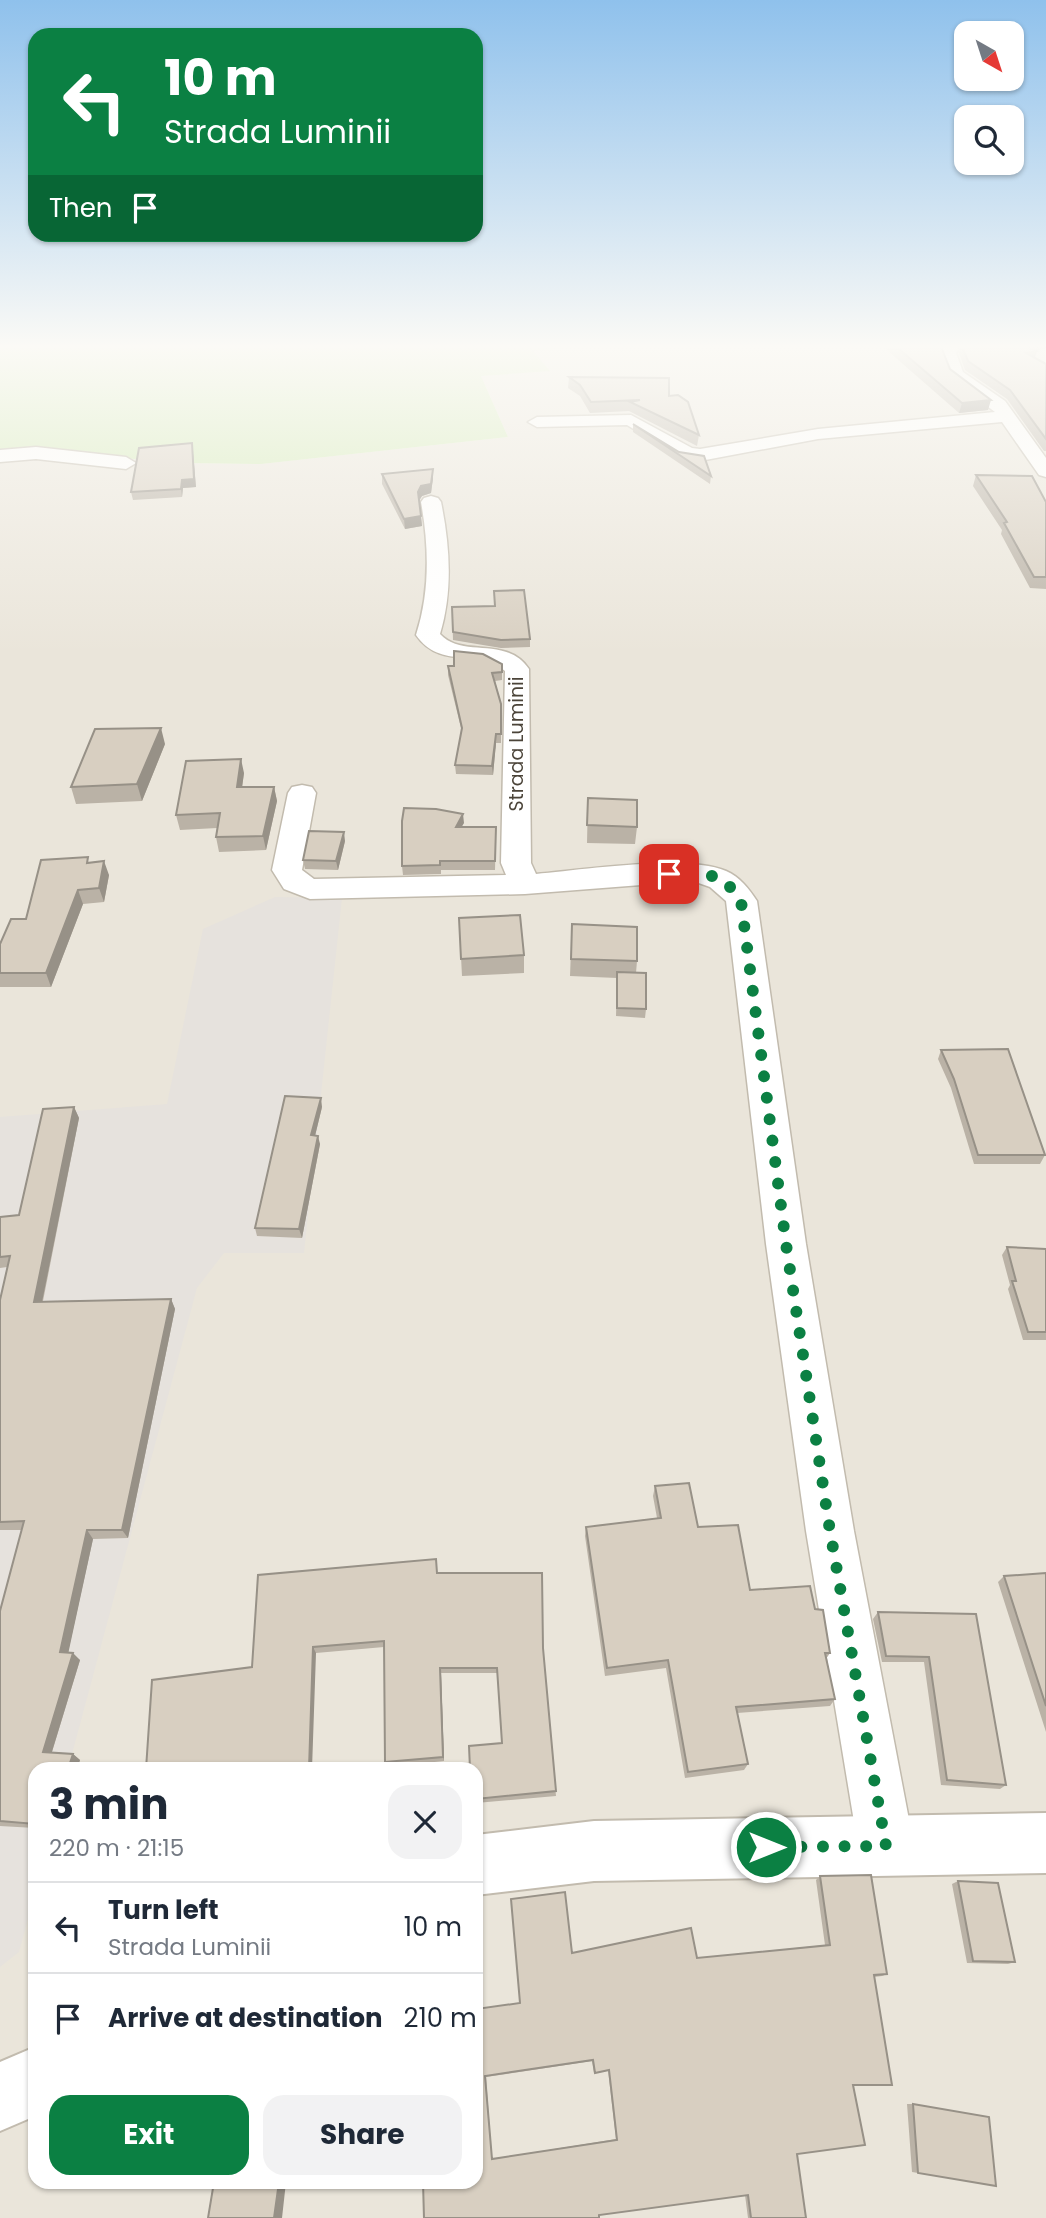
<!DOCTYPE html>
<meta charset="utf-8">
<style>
:root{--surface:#fff;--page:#f2f2f3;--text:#1f2937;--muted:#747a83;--line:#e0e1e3;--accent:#0b8043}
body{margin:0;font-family:Poppins,sans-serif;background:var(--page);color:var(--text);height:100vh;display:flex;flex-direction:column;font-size:26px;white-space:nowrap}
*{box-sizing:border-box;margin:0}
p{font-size:23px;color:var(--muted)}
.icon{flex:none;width:38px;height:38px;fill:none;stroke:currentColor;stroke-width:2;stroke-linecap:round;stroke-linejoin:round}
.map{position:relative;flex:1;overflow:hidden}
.sheet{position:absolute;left:28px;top:1762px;width:455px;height:427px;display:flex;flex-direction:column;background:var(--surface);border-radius:21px;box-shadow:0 2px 5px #0004}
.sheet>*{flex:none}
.banner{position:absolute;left:28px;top:28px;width:455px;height:214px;border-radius:21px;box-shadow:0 2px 5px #0004;background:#0b8043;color:#fff;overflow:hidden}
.needle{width:46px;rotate:141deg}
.tools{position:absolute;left:954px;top:21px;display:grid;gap:14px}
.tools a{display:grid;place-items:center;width:70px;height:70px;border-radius:14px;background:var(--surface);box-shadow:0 2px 5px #0004;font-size:35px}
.pin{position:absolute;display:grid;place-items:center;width:60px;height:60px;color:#fff;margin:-30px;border-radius:14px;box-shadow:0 4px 10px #0006}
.me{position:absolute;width:77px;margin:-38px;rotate:90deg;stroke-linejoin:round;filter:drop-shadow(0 0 5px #0008)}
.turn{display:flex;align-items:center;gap:24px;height:147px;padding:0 21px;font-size:32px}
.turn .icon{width:91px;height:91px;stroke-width:2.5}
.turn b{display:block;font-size:49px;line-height:60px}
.then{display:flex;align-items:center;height:66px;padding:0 21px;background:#0003;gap:14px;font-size:26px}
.round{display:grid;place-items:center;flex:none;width:74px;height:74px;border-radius:21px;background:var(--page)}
.summary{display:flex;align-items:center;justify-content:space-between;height:119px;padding:0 21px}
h1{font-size:42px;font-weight:700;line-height:52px}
.action{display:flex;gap:14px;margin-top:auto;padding:14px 21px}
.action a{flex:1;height:80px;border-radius:21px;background:var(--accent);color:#fff;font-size:28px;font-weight:700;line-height:80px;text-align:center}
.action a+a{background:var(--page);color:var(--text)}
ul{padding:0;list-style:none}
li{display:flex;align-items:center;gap:21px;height:91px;padding:0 21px;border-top:2px solid var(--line)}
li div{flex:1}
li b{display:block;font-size:26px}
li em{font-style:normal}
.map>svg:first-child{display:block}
.residential{fill:#eae5da;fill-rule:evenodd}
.industrial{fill:#e6e2dd}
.green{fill:#d2eab5}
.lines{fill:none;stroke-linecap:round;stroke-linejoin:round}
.minor-casing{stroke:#c2bbae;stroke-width:3}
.tertiary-casing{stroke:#c2bbae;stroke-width:4}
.minor{fill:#fff;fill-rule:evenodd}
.tertiary{fill:#fff;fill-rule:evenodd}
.wall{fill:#bab2a6;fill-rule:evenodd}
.shaded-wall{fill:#979187}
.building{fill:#d8cfc1;stroke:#979187;stroke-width:2;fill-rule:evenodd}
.route{stroke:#0b8043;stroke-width:12;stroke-dasharray:0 21.6}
.labels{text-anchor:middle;stroke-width:5;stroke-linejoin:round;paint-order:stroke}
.far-street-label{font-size:19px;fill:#4b4439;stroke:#fff}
</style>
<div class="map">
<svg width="1046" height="2218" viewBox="0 0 1046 2218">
<rect width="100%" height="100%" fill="#f6f3ec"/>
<!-- residential -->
<path class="residential" d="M 612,344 L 1046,344 L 1046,2218 L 0,2218 L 0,452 L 13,449 L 183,463 L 260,464 L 508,437 L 481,376 L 549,370 L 532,351 ZM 35,1769 L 476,1769 L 476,2182 L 35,2182 Z"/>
<!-- industrial -->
<path class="industrial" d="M 275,897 L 342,898 L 304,1253 L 224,1253 L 197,1288 L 68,1769 L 35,1769 L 35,1894 L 19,1952 L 0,1967 L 0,1117 L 167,1104 L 203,929 Z"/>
<!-- green -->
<path class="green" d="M 0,344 L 612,344 L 533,351 L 550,371 L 481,376 L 508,437 L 261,464 L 183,463 L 13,449 L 0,452 Z"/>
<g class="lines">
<defs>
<path id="minor" d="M 945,344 L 961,344 L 956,353 L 963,372 L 1005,401 L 1046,458 L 1046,477 L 1039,475 L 1002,422 L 818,439 L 700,461 L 680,457 L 627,425 L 537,427 L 528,422 L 537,417 L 631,415 L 692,448 L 700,449 L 818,429 L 995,412 L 950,378 L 940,353 Z
M 36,447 L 126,457 L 136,463 L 126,469 L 36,459 L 0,462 L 0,450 Z
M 431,496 L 438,498 L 441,502 C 450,546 453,591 440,634 C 463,659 506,635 529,669 L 531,863 L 536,874 C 582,870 686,854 726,871 C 740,877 749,889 757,901 L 806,1244 L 854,1531 L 914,1846 L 906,1866 L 886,1874 L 866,1866 L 858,1846 L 806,1531 L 766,1244 L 726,901 L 710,887 L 693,881 L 525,894 L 310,899 L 284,889 L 272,870 L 288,793 L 292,787 L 302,785 L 312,787 L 316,793 L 302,870 L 314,879 L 506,875 L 501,863 L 505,671 C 480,647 441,671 416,635 C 430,592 429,547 421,502 L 424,498 Z"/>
<path id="tertiary" d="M 1046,1813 L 1046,1873 L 594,1881 L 476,1895 L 476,1835 L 594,1821 Z
M 35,2047 L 35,2116 L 0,2131 L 0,2062 Z"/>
</defs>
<!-- minor casing -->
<use href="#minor" class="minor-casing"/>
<!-- tertiary casing -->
<use href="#tertiary" class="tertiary-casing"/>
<!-- minor -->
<use href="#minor" class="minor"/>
<!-- tertiary -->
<use href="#tertiary" class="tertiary"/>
</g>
<!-- wall -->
<path class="wall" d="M 880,344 L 944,344 L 941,348 L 950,369 L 988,410 L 959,413 Z
M 961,344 L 1046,348 L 1036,351 L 1035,358 L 1046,364 L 1046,451 L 1044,451 L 1007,399 L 965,370 L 959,353 Z
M 569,377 L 669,396 L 699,435 L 697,446 L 629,411 L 590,413 L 580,396 L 568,388 Z
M 633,424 L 711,476 L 710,484 L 633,432 Z
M 193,451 L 196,487 L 183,488 L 182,497 L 133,500 L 131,492 Z
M 433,469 L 433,478 L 431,493 L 422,496 L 419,501 L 422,526 L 405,529 L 382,484 L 382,474 Z
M 976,475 L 1046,502 L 1046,589 L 1030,588 L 1001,534 L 1002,530 L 973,486 Z
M 452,607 L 530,639 L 530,647 L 501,648 L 453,640 Z
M 502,664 L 502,680 L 495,681 L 501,704 L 501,743 L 496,743 L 493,775 L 456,774 L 455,765 L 462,732 L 448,675 L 448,666 Z
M 165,744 L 142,801 L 76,804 L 71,787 Z
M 244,773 L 242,787 L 274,787 L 277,801 L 266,850 L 219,852 L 216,837 L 217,828 L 180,830 L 176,815 Z
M 588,798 L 637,827 L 635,844 L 587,843 Z
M 464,823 L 461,827 L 496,827 L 495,870 L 441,870 L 441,874 L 403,875 L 402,866 Z
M 345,841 L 338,870 L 305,869 L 303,860 Z
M 90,862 L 109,875 L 104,902 L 83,904 L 51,987 L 0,987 L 0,944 L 26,919 Z
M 459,918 L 524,955 L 524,973 L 462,976 Z
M 572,924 L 637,961 L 636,973 L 646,1009 L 645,1018 L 616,1016 L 617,978 L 570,976 Z
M 941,1050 L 1045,1155 L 1040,1164 L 974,1164 L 951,1088 L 938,1059 Z
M 74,1107 L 79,1118 L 43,1301 L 171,1299 L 175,1309 L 128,1538 L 93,1539 L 68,1652 L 80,1660 L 52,1752 L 73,1754 L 80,1760 L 77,1769 L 35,1769 L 35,1828 L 0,1826 L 0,1611 L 22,1530 L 0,1530 L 0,1300 L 7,1267 L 0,1268 L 0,1217 L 19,1215 Z
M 322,1107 L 315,1136 L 320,1144 L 302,1238 L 257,1236 L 255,1228 Z
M 1007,1247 L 1046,1249 L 1046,1340 L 1023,1340 L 1008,1289 L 1010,1285 L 1002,1255 Z
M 655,1486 L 698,1527 L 750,1590 L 815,1609 L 830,1653 L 826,1659 L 835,1699 L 830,1706 L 737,1713 L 748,1764 L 744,1770 L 685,1778 L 666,1668 L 605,1676 L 585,1536 L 586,1527 L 657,1518 L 653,1496 Z
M 436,1559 L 437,1573 L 543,1648 L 556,1796 L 476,1803 L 476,1769 L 502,1743 L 498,1673 L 441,1673 L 444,1761 L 387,1767 L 385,1762 L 384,1647 L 316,1653 L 252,1667 Z
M 1046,1573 L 1046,1732 L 998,1582 L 1004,1576 Z
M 878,1612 L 976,1614 L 1006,1785 L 1000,1789 L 941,1785 L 924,1662 L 882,1662 L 873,1619 Z
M 820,1876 L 887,1974 L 882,1976 L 874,1977 L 892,2085 L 853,2086 L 797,2154 L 806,2218 L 748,2218 L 745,2195 L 424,2218 L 476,2009 L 520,2003 L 572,1953 L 697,1958 L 825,1945 L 816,1880 ZM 592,2061 L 594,2073 L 608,2070 L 616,2139 L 492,2159 L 486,2077 Z
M 958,1881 L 1015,1962 L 1008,1964 L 967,1963 L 952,1884 Z
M 907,2104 L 913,2104 L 996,2186 L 912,2172 Z"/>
<!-- shaded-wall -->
<path class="shaded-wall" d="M 1027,344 L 1046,344 L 1046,348 L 1020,354 L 1022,345 Z
M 1037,351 L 1034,360 L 1026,353 Z
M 991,400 L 988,410 L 959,413 L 962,403 Z
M 192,443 L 196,487 L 183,488 L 182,497 L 181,489 L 182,480 Z
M 433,469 L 433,478 L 431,493 L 422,496 L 418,502 L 418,492 Z
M 421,516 L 422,526 L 405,529 L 404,519 Z
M 161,728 L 165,744 L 142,801 L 137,784 Z
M 496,734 L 496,743 L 493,775 L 492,766 Z
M 241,759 L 244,773 L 240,802 L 237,787 Z
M 274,787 L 277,801 L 266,850 L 263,836 Z
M 463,814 L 464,823 L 456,836 L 456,827 Z
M 344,832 L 345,841 L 338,870 L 336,861 Z
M 104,861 L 109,875 L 104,902 L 99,888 Z
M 78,890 L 83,904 L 51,987 L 46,973 Z
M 321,1098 L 322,1107 L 313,1144 L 311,1135 Z
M 74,1107 L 79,1118 L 40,1312 L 34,1302 Z
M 318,1136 L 320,1144 L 302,1238 L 299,1229 Z
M 171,1299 L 175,1309 L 128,1538 L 122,1530 Z
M 87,1530 L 93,1539 L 67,1659 L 60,1652 Z
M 313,1647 L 316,1653 L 312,1769 L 309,1769 Z
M 73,1653 L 80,1660 L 50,1758 L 43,1752 Z
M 440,1668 L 441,1673 L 444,1761 L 443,1757 Z
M 73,1754 L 80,1760 L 77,1769 L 68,1769 Z
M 279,2182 L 286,2182 L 282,2218 L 274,2218 Z"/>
<!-- building -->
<path class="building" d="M 893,344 L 940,344 L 950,369 L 991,400 L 962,403 Z
M 961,344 L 1027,344 L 1022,345 L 1037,351 L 1026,353 L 1046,364 L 1046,439 L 1010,390 L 968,361 Z
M 569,377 L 669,378 L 669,396 L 678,395 L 688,402 L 699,435 L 630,402 L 640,400 L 591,402 L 580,385 Z
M 633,424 L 679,452 L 704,456 L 711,476 Z
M 192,443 L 194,479 L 182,480 L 181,489 L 131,492 L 139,448 Z
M 433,469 L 431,484 L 421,486 L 418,492 L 421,516 L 404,519 L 382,474 Z
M 976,475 L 1032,476 L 1046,502 L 1046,577 L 1034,577 L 1004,523 L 1007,522 Z
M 524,590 L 530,639 L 501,640 L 453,632 L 452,607 L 495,606 L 494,591 Z
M 454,651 L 483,654 L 502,664 L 502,672 L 492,673 L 501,704 L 501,734 L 496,734 L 492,766 L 455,765 L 462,728 L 448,666 L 454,666 Z
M 161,728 L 137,784 L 71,787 L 95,729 Z
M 241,759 L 237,787 L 274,787 L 263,836 L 216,837 L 220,813 L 176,815 L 186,761 Z
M 588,798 L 637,800 L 637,827 L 587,825 Z
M 404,808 L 436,809 L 463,814 L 456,827 L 496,827 L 495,861 L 440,861 L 440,865 L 402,866 L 402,821 Z
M 309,831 L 344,832 L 336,861 L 303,860 Z
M 88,857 L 87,863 L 104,861 L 99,888 L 78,890 L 46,973 L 0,973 L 0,944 L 11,919 L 26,919 L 41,860 Z
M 520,915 L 524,955 L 461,959 L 459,918 Z
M 572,924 L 637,927 L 637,961 L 571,959 Z
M 617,972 L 646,973 L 646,1009 L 617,1008 Z
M 1008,1049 L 1045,1155 L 978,1155 L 954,1079 L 941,1050 Z
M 285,1096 L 321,1098 L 311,1135 L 318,1136 L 299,1229 L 255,1228 Z
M 74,1107 L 34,1302 L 171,1299 L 122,1530 L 87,1530 L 60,1652 L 73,1653 L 43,1752 L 73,1754 L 68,1769 L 35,1769 L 35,1824 L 0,1821 L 0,1611 L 24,1521 L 0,1522 L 0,1300 L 10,1256 L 0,1257 L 0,1217 L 19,1215 L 43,1109 Z
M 1007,1247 L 1046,1249 L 1046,1332 L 1028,1332 L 1012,1281 L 1016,1281 Z
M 689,1483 L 698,1527 L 738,1525 L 750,1590 L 810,1586 L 815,1609 L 823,1610 L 830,1653 L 825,1653 L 835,1699 L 736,1707 L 748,1764 L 688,1772 L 668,1660 L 607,1668 L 586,1527 L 661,1518 L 655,1486 Z
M 436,1559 L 437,1573 L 542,1573 L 543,1648 L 556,1791 L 476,1799 L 476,1769 L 470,1769 L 469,1746 L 502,1743 L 497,1668 L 440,1668 L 443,1757 L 385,1762 L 384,1641 L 313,1647 L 309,1769 L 146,1769 L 152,1680 L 252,1667 L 258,1575 Z
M 1046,1573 L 1046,1706 L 1004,1576 Z
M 878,1612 L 976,1614 L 1006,1785 L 947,1780 L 929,1657 L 886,1656 Z
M 871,1875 L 887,1974 L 874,1975 L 892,2085 L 853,2085 L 865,2145 L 797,2154 L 806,2218 L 751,2218 L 748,2195 L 599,2215 L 599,2218 L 424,2218 L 423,2182 L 476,2182 L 476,2009 L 520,2003 L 511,1899 L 565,1892 L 572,1953 L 691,1928 L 697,1958 L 830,1945 L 820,1876 ZM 593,2060 L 595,2073 L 609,2070 L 617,2140 L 492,2159 L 485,2076 Z
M 958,1881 L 998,1883 L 1015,1962 L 973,1961 Z
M 913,2104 L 989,2117 L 996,2186 L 918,2173 Z
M 214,2182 L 279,2182 L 274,2218 L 208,2218 Z"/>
<!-- sky -->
<linearGradient id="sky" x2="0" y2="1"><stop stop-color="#8fc1ec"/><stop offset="0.53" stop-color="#fbfaf6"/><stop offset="1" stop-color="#fbfaf6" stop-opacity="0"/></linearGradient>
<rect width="1046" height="654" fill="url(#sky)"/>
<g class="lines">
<!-- route -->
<path class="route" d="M 669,874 C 702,872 722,871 741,901 L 786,1244 L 830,1531 L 886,1846 L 766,1847"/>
</g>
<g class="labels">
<!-- far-street labels -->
<g class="far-street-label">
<text transform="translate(516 744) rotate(-90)" y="7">Strada Luminii</text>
</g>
</g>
</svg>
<div class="tools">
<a><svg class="needle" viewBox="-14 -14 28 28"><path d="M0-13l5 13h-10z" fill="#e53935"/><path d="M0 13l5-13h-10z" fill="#747a83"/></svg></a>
<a><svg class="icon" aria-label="search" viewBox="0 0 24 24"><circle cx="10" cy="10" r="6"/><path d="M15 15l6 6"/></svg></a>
</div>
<div class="pin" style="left:669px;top:874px;background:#d93025"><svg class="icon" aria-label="arrive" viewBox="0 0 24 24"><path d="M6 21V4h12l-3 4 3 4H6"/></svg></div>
<svg class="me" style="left:766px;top:1847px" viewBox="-20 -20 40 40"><circle r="17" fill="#0b8043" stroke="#fff" stroke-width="3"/><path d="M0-11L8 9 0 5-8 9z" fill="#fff"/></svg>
<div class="banner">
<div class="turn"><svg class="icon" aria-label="left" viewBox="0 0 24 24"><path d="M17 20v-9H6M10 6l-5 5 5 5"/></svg><div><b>10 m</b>Strada Luminii</div></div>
<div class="then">Then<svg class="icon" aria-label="arrive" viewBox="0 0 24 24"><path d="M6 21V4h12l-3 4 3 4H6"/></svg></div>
</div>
<section class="sheet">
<div class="summary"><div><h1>3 min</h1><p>220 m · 21:15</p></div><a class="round"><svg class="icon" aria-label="close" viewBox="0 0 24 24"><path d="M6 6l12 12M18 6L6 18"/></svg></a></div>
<ul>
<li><svg class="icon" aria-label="left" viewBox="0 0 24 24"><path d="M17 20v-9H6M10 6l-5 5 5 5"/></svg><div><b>Turn left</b><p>Strada Luminii</p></div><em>10 m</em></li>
<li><svg class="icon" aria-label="arrive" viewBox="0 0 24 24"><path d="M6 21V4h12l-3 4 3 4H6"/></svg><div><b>Arrive at destination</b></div><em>210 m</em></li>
</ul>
<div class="action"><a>Exit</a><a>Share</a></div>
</section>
</div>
